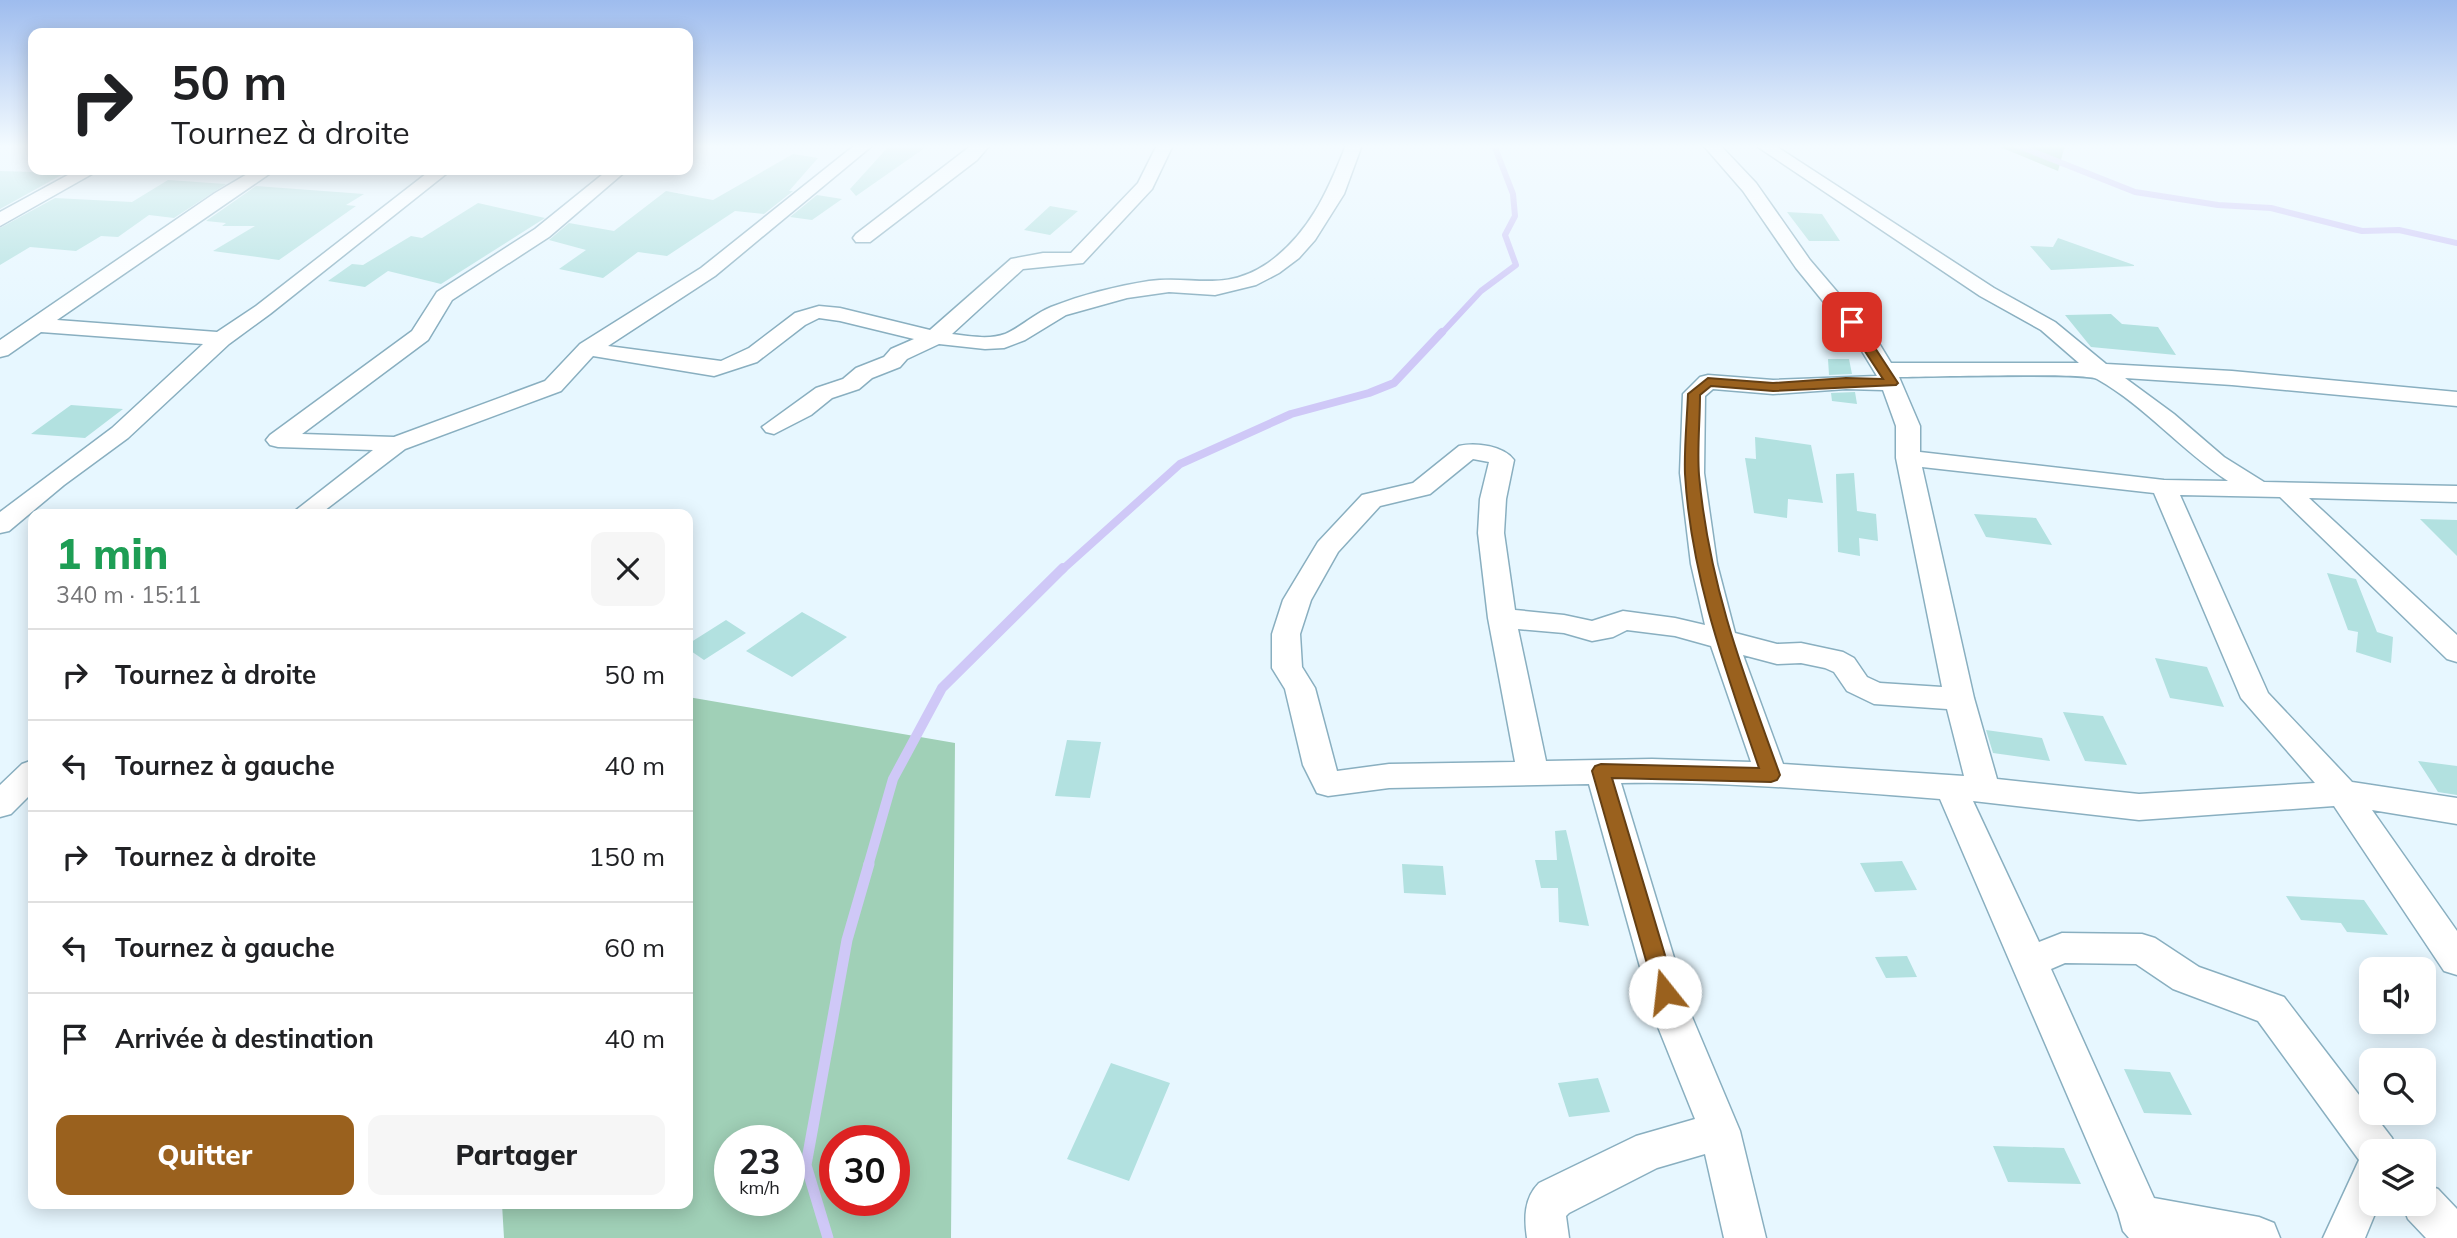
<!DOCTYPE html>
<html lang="fr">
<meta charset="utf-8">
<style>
:root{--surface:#fff;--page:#f6f6f6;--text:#202124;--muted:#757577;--line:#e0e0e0;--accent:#9a611e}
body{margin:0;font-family:Mulish,sans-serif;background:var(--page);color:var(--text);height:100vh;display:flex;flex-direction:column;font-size:26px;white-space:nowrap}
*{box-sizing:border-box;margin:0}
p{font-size:23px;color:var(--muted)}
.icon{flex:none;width:38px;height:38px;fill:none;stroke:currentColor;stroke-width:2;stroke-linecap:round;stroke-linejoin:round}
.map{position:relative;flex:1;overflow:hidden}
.side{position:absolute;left:28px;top:509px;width:665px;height:700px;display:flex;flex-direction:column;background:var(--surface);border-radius:14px;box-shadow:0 4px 18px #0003}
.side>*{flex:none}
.hud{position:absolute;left:28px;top:28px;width:665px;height:147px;border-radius:14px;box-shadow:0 4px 18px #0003;background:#fff;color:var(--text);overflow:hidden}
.controls{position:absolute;left:2359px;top:957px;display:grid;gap:14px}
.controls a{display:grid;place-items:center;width:77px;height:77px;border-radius:14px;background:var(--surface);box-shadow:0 4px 18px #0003;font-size:35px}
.speed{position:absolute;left:714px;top:1125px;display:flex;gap:14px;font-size:35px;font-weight:700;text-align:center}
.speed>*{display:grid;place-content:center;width:91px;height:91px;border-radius:50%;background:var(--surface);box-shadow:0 4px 18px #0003;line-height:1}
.speed small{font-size:18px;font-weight:400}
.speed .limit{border:10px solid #d22;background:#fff;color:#111}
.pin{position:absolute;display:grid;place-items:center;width:60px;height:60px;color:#fff;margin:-30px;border-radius:14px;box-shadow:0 4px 10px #0006}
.me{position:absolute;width:77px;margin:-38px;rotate:344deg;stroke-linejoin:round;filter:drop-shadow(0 0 5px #0008)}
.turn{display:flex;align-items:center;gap:24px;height:147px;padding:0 28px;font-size:32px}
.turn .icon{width:91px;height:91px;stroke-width:2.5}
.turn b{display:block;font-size:49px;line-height:60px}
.round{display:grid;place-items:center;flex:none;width:74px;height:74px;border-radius:14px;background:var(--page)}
.head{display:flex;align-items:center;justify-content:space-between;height:119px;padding:0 28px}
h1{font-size:42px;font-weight:800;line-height:52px;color:#1e9e55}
.action{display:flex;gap:14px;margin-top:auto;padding:14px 28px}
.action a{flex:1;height:80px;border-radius:14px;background:var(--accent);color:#fff;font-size:28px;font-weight:800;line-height:80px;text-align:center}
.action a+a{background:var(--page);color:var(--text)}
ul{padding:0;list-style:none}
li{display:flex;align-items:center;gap:21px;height:91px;padding:0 28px;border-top:2px solid var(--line)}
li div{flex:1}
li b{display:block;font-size:26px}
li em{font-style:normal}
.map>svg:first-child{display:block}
.green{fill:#a0d0b7;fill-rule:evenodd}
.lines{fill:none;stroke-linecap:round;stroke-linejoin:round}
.stream-far3{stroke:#cfc8f7;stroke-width:6}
.stream-far2{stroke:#cfc8f7;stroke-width:8}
.stream-far1{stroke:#cfc8f7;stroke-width:10}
.stream{stroke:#cfc8f7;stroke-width:11}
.building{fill:#b2e1e0}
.minor-casing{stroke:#89afc0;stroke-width:3}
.minor{fill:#fff;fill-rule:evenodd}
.route{fill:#9a611e;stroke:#643f14;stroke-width:2}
</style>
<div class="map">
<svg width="2457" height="1238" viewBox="0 0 2457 1238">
<rect width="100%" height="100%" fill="#e7f7ff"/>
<!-- green -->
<path class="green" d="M 1995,145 L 2065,145 L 2058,171 Z
M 688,697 L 955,743 L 951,1238 L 504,1238 L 502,1204 L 688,1204 ZM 730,1141 L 789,1141 L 789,1200 L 730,1200 ZM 835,1141 L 894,1141 L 894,1200 L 835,1200 Z"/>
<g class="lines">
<!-- stream-far3 -->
<path class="stream-far3" d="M 2016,145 L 2135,192 L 2218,205 L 2271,208 L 2362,231 L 2399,230 L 2457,243
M 1441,334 L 1481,291 L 1516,265 L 1505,235 L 1515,216 L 1513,194 L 1494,145"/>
<!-- stream-far2 -->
<path class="stream-far2" d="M 1062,570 L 1180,464 L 1291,414 L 1369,393 L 1394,383 L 1442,332"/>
<!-- stream-far1 -->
<path class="stream-far1" d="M 868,866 L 893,779 L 942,688 L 1063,568"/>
<!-- stream -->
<path class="stream" d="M 828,1238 L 806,1165 L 847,940 L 869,864"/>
</g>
<!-- building -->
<path class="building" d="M 890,145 L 929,145 L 856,196 L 850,189 Z
M 793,154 L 818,158 L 789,191 L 793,191 L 764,214 L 735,211 L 667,256 L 638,252 L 603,278 L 559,269 L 586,250 L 549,240 L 569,223 L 614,231 L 666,191 L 713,200 Z
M 0,171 L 65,173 L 0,209 Z
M 168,180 L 226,184 L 174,218 L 149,215 L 118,237 L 101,236 L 76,251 L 30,247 L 0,265 L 0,228 L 55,198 L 132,202 Z
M 256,186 L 364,194 L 346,205 L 356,206 L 279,260 L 213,251 L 255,226 L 222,226 L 226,223 L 206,221 Z
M 817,195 L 842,199 L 812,220 L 790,217 Z
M 478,203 L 545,218 L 441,284 L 388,271 L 365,287 L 328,281 L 352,264 L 363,265 L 411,236 L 422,238 Z
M 1050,206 L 1078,211 L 1050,235 L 1024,230 Z
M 1787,212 L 1822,214 L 1840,241 L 1809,241 Z
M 2058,238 L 2134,265 L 2134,266 L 2051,270 L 2030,246 L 2053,247 Z
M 2111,314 L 2122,324 L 2158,327 L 2176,355 L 2091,347 L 2065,315 Z
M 1828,359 L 1849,359 L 1852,374 L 1829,375 Z
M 1855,392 L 1857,404 L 1832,401 L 1831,393 Z
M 71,405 L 123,409 L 85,438 L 31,434 Z
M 1755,437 L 1811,445 L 1823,503 L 1788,499 L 1787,518 L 1754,513 L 1745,458 L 1756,459 Z
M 1854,473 L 1857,511 L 1876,514 L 1878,541 L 1859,538 L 1860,556 L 1838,552 L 1836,474 Z
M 1974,514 L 2036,518 L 2052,545 L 1986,537 Z
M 2420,519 L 2457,520 L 2457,556 Z
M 2327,573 L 2356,579 L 2377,632 L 2393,637 L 2391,663 L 2356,652 L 2358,632 L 2348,630 Z
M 802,612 L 847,637 L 792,677 L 746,651 Z
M 726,620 L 746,633 L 704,660 L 688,649 L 688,644 Z
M 2155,658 L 2207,667 L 2224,707 L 2170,698 Z
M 2063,712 L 2103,716 L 2127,765 L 2085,761 Z
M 1986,730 L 2042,738 L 2050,761 L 1993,753 Z
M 1067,740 L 1101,742 L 1090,798 L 1055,796 Z
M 2418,761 L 2457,766 L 2457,795 L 2438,792 Z
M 1566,830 L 1580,888 L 1589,926 L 1559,922 L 1558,888 L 1541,888 L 1535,860 L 1557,860 L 1555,831 Z
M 1902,861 L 1917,890 L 1875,892 L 1860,863 Z
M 1402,864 L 1443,866 L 1446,895 L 1404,893 Z
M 2286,896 L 2364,900 L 2388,935 L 2347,932 L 2341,923 L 2301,920 Z
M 1907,956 L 1917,977 L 1886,978 L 1875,957 Z
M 1111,1063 L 1170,1083 L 1129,1181 L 1067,1159 Z
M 2124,1069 L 2170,1072 L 2192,1115 L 2144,1113 Z
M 1598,1078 L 1610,1112 L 1569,1117 L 1558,1083 Z
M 1993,1146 L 2064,1148 L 2081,1184 L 2008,1182 Z"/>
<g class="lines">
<defs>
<path id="minor" d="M 855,145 L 873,145 L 715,276 L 608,346 L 721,361 L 749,348 L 795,313 L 819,306 L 840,308 L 930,330 L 1011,259 L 1043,253 L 1071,253 L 1138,183 L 1157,145 L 1173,145 L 1152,189 L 1083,263 L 1023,269 L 952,334 C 968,336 989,340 1005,334 C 1021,327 1034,314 1051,307 C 1081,295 1117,286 1149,281 C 1194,275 1224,293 1268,263 C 1309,234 1328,191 1346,145 L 1362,145 L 1344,194 L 1315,240 L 1299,258 L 1279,273 L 1256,285 L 1215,295 L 1169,292 L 1127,298 L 1066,315 L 1025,340 L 1004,348 L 985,349 L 939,344 L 907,359 L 900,367 L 872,378 L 859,389 L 832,398 L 811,415 L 774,434 L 766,432 L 762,427 L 816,388 L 843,379 L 856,368 L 884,357 L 891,349 L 914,339 L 840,321 L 819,318 L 805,325 L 757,362 L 714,376 L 593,356 L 561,391 L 405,449 L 320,514 L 291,514 L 373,450 L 278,447 L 270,445 L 266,440 L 270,435 L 412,331 L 437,292 L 535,229 L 608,170 L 627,170 L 549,237 L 452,300 L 428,340 L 302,434 L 394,437 L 545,381 L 580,344 L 701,268 Z
M 972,145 L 990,145 L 977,160 L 870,242 L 856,242 L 853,238 L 856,234 Z
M 1703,145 L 1720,145 L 1756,183 L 1810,260 L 1874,335 L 1891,363 L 2079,363 L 2041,330 L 1980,296 L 1755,145 L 1774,145 L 1994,288 L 2055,322 L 2106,364 L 2232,371 L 2457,392 L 2457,406 L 2232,385 L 2125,378 L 2174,414 L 2224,457 L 2264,482 L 2457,486 L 2457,502 L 2309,498 L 2457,635 L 2457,662 L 2447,659 L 2280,497 L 2180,495 L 2268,693 L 2352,782 L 2457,798 L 2457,824 L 2372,810 L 2457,931 L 2457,975 L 2444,971 L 2334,806 L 2139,820 L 1973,801 L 2039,942 L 2062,933 L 2142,934 L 2155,938 L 2199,967 L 2284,997 L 2392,1138 L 2398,1152 L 2371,1152 L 2371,1204 L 2379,1204 L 2365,1238 L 2323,1238 L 2359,1160 L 2258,1021 L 2173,989 L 2136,964 L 2065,963 L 2051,969 L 2154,1198 L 2259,1217 L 2274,1223 L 2280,1238 L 2129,1238 L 2123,1231 L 2118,1213 L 1940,799 C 1834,791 1727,781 1621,783 L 1692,1017 L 1740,1131 L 1766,1238 L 1724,1238 L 1705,1154 L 1657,1168 L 1569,1213 L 1566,1216 L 1569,1238 L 1527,1238 C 1524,1218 1524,1198 1539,1183 L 1636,1136 L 1695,1119 L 1654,1017 L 1589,784 L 1389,788 L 1328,796 L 1317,793 L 1303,765 L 1285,689 L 1272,668 L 1272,634 L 1283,600 L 1318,542 L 1362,495 L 1413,483 L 1459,446 C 1476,442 1504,446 1514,460 L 1506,499 L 1504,533 L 1515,610 L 1564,615 L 1592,621 L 1623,611 L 1675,618 L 1705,625 L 1691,564 L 1680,473 L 1683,394 L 1700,377 L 1708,375 L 1773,380 L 1877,376 L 1857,343 L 1796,268 L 1743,191 ZM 1899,377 C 1926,377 2086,372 2097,379 C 2145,406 2182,451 2228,481 L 2164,480 L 1920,452 L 1920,426 ZM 1713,389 L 1773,394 L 1846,389 L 1883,390 L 1896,426 L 1896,458 L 1942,687 L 1880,683 L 1867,677 L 1854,658 L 1843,652 L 1801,643 L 1777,644 L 1735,633 L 1717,564 L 1704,473 L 1705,396 ZM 1473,459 L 1489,462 L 1480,499 L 1478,533 L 1488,618 L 1515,762 L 1389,764 L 1337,771 L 1315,688 L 1302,667 L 1300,634 L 1311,600 L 1338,552 L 1380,506 L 1430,494 ZM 1922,467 L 2154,493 L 2241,698 L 2315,783 L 2139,794 L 1997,779 L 1974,698 ZM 1518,629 L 1564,633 L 1592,641 L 1613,637 L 1627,630 L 1675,636 L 1711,646 L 1751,762 L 1652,759 L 1546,761 ZM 1743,655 L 1777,664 L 1801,663 L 1825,668 L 1834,672 L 1847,691 L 1874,704 L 1947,709 L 1964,776 L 1783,764 Z
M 77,170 L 99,170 L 0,226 L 0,212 Z
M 254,170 L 275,170 L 57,320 L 217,332 L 256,306 L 431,170 L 451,170 L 270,314 L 229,344 L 128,438 L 64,485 L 9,531 L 0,533 L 0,512 L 112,428 L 203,344 L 41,332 L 8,355 L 0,357 L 0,340 L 215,193 Z
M 33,760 L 33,792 L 11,814 L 0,817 L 0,785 L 22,764 Z
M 2424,1184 L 2438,1189 L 2457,1209 L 2457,1238 L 2426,1238 L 2408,1219 L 2402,1204 L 2424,1204 Z"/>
</defs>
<!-- minor casing -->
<use href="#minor" class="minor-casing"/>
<!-- minor -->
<use href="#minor" class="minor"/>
</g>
<!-- sky -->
<linearGradient id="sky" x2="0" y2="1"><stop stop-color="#9ebcee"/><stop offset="0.46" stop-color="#f4fbff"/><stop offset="1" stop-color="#f4fbff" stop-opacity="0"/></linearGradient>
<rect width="2457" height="318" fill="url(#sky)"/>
<!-- route -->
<path class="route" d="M 1852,318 L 1856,319 L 1898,383 L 1896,385 L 1773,391 L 1711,386 L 1700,395 C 1700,421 1697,449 1699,475 C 1709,585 1743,673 1780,775 L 1777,780 L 1771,782 L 1612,778 L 1676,992 L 1673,999 L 1665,1001 L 1658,999 L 1655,992 L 1592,771 L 1595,766 L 1601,764 L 1759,768 C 1726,671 1691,577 1685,474 C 1684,448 1687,420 1688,394 L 1708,378 L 1773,383 L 1846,378 L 1883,379 L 1846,322 Z"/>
</svg>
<div class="controls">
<a><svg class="icon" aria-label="sound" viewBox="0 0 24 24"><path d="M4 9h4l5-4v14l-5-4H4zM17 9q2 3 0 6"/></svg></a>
<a><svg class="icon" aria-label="search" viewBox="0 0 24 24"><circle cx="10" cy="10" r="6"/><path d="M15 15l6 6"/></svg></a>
<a><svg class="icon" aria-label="layers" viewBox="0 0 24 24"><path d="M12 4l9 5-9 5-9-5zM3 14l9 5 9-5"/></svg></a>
</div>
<div class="speed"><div>23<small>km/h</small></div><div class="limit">30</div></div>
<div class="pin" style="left:1852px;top:322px;background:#d93025"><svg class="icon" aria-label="arrive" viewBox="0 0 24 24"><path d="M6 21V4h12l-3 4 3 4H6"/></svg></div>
<svg class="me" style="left:1665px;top:992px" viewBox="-20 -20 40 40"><circle r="19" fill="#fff"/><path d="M0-13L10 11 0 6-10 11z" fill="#9a611e"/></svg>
<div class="hud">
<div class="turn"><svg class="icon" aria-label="right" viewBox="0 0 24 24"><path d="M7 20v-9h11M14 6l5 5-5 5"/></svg><div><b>50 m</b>Tournez à droite</div></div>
</div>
<section class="side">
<div class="head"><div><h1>1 min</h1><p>340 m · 15:11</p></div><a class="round"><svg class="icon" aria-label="close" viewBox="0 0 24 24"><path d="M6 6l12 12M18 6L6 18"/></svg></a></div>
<ul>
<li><svg class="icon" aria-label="right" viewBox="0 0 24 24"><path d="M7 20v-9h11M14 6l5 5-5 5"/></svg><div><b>Tournez à droite</b></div><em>50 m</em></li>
<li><svg class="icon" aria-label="left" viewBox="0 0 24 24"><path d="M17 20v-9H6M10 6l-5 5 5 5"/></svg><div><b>Tournez à gauche</b></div><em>40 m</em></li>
<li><svg class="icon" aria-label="right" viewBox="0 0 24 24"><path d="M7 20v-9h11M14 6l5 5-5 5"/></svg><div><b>Tournez à droite</b></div><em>150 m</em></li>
<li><svg class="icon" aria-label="left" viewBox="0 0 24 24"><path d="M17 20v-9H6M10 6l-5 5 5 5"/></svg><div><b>Tournez à gauche</b></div><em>60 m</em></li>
<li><svg class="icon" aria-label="arrive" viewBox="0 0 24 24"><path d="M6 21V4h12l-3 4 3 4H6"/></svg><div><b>Arrivée à destination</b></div><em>40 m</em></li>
</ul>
<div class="action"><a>Quitter</a><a>Partager</a></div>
</section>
</div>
